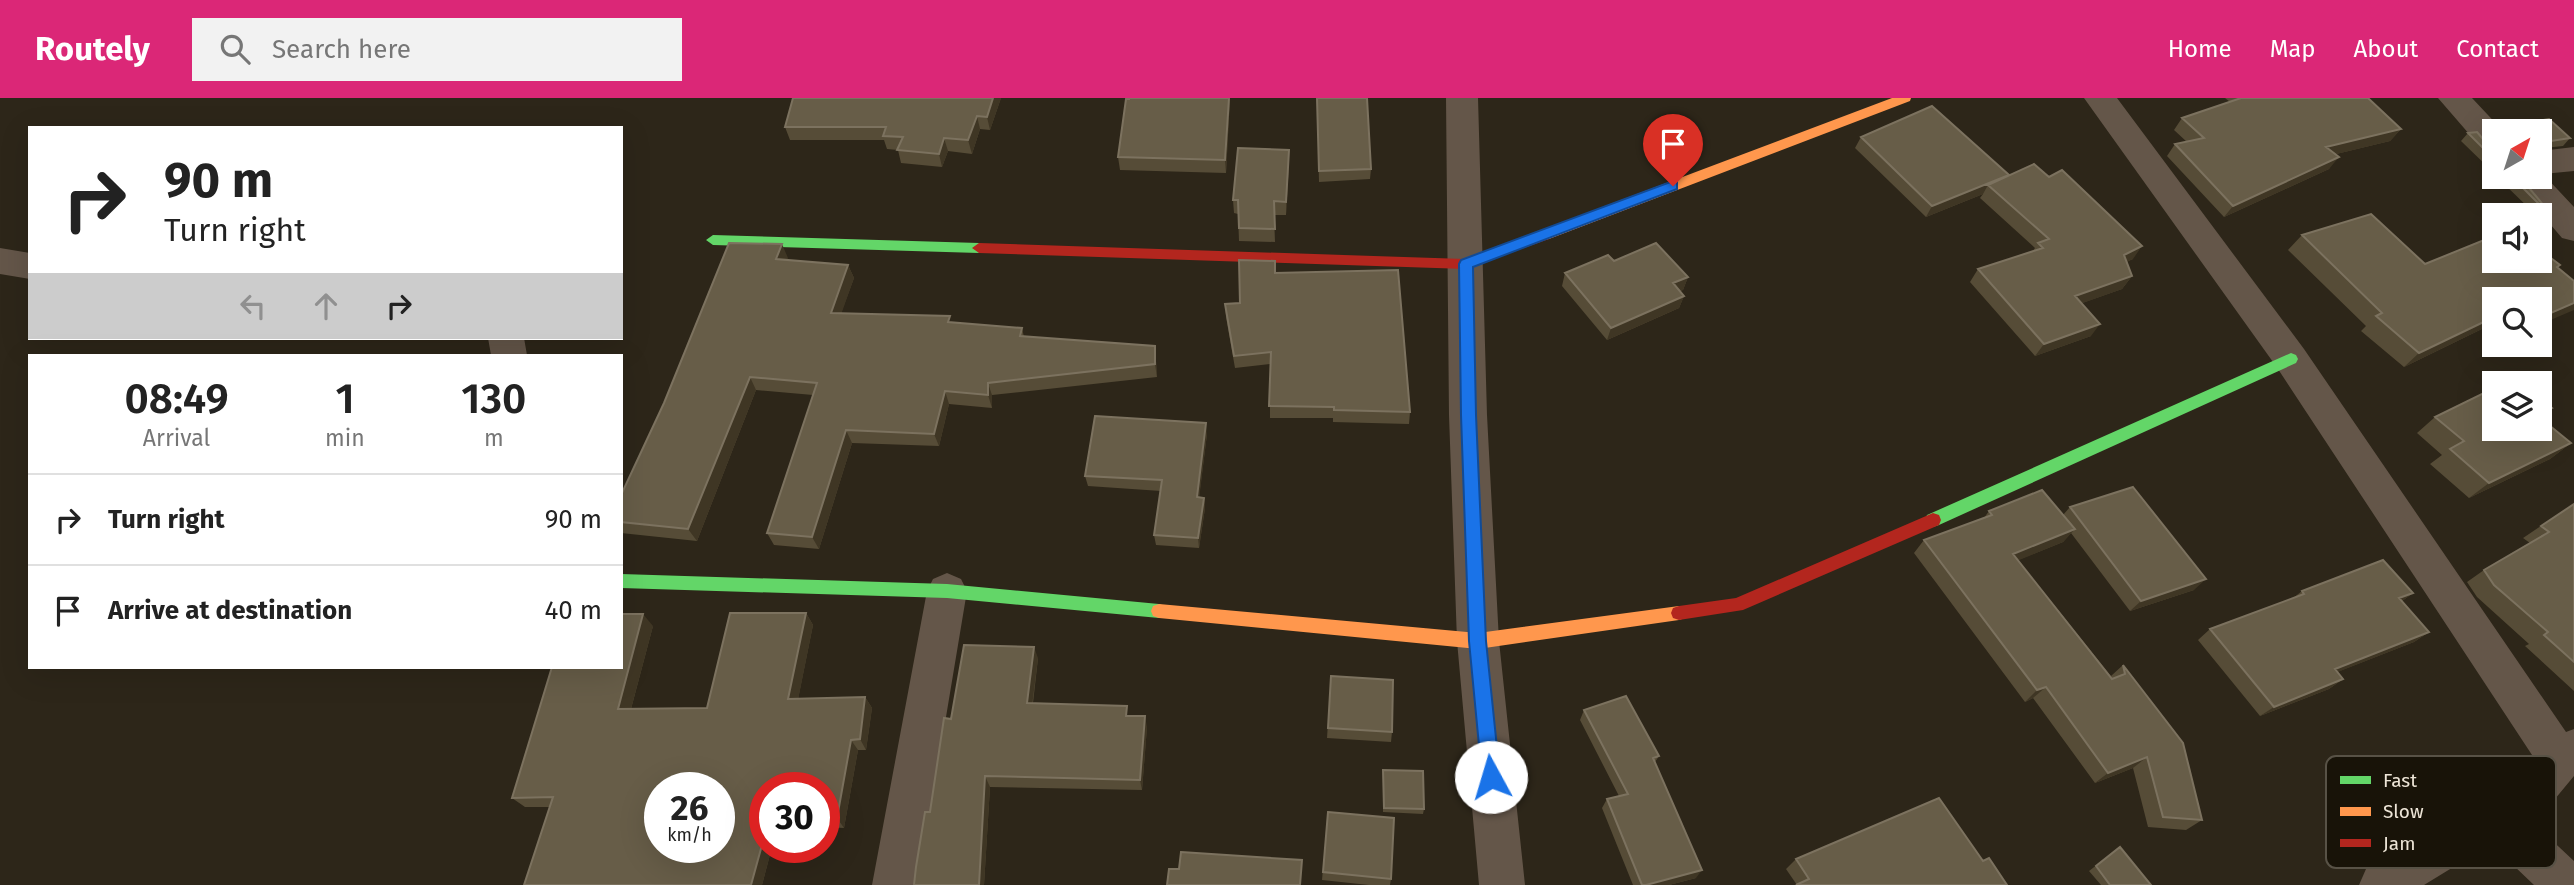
<!DOCTYPE html>
<style>
:root{--surface:#fff;--page:#f2f2f2;--text:#222;--muted:#767676;--line:#e0e0e0;--accent:#db2777}
body{margin:0;font-family:"Fira Sans",sans-serif;background:var(--page);color:var(--text);height:100vh;display:flex;flex-direction:column;font-size:26px;white-space:nowrap}
*{box-sizing:border-box;margin:0}
p{font-size:23px;color:var(--muted)}
.icon{flex:none;width:38px;height:38px;fill:none;stroke:currentColor;stroke-width:2;stroke-linecap:round;stroke-linejoin:round}
.map{position:relative;flex:1;overflow:hidden}
.sheet{position:absolute;left:28px;top:256px;width:595px;height:315px;display:flex;flex-direction:column;background:var(--surface);border-radius:0px;box-shadow:0 7px 28px #0002}
.sheet>*{flex:none}
.banner{position:absolute;left:28px;top:28px;width:595px;height:214px;border-radius:0px;box-shadow:0 7px 28px #0002;background:#fff;color:var(--text);overflow:hidden}
.needle{width:46px;rotate:39deg}
.controls{position:absolute;left:2482px;top:21px;display:grid;gap:14px}
.controls a{display:grid;place-items:center;width:70px;height:70px;border-radius:0px;background:var(--surface);box-shadow:0 7px 28px #0002;font-size:35px}
.speed{position:absolute;left:644px;top:674px;display:flex;gap:14px;font-size:35px;font-weight:700;text-align:center}
.speed>*{display:grid;place-content:center;width:91px;height:91px;border-radius:50%;background:var(--surface);box-shadow:0 7px 28px #0002;line-height:1}
.speed small{font-size:18px;font-weight:400}
.speed .limit{border:10px solid #d22;background:#fff;color:#111}
.pin{position:absolute;display:grid;place-items:center;width:60px;height:60px;color:#fff;margin:-72px -30px;border-radius:50% 50% 50% 0;rotate:-45deg;box-shadow:0 0 7px #0007}
.pin .icon{rotate:45deg}
.me{position:absolute;width:77px;margin:-38px;rotate:354deg;stroke-linejoin:round;filter:drop-shadow(0 0 5px #0008)}
.turn{display:flex;align-items:center;gap:24px;height:147px;padding:0 21px;font-size:32px}
.turn .icon{width:91px;height:91px;stroke-width:2.5}
.turn b{display:block;font-size:49px;line-height:60px}
.lanes{display:flex;align-items:center;height:66px;padding:0 21px;background:#0003;justify-content:center;gap:35px;direction:ltr}
.lanes .off{opacity:.35}
.eta{display:flex;justify-content:space-evenly;align-items:center;height:119px;text-align:center}
.eta b{font-size:42px;font-weight:600;line-height:49px}
ul{padding:0;list-style:none}
li{display:flex;align-items:center;gap:21px;height:91px;padding:0 21px;border-top:2px solid var(--line)}
li div{flex:1}
li b{display:block;font-size:26px}
li em{font-style:normal}
header{display:flex;align-items:center;gap:42px;box-sizing:border-box;height:98px;padding:0 35px;background:var(--accent);color:#fff}
header strong{font-size:33px}
nav{display:flex;gap:38px;margin-inline-start:auto;font-size:24px}
.search{width:490px;height:63px;background:var(--page);display:flex;align-items:center;gap:18px;box-sizing:border-box;padding:0 24px;border-radius:0px;color:var(--muted);font-size:26px}
.map>svg:first-child{display:block}
.lines{fill:none;stroke-linecap:round;stroke-linejoin:round}
.street{fill:#645649;fill-rule:evenodd}
.fast{fill:#63d668;fill-rule:evenodd}
.slow{fill:#ff974d;fill-rule:evenodd}
.jam{fill:#b3261e;fill-rule:evenodd}
.wall{fill:#564c37}
.shaded-wall{fill:#3f3624}
.building{fill:#675d48;stroke:#7c725f;stroke-width:2;fill-rule:evenodd}
.route{fill:#1a73e8;stroke:#114b97;stroke-width:2}
.key{fill:#181308;stroke:#585246;stroke-width:2}
.key-label{font-size:19px;fill:#ede5d7}
</style>
<header>
<strong>Routely</strong>
<div class="search"><svg class="icon" aria-label="search" viewBox="0 0 24 24"><circle cx="10" cy="10" r="6"/><path d="M15 15l6 6"/></svg>Search here</div>
<nav><a>Home</a><a>Map</a><a>About</a><a>Contact</a></nav>
</header>
<div class="map">
<svg width="2574" height="787" viewBox="0 0 2574 787">
<rect width="100%" height="100%" fill="#2d2619"/>
<g class="lines">
<!-- street -->
<path class="street" d="M 1446,0 L 1478,0 L 1487,317 L 1499,543 L 1525,787 L 1479,787 L 1457,543 L 1449,317 Z
M 2084,0 L 2117,0 L 2304,251 L 2566,634 L 2574,631 L 2574,678 L 2545,713 L 2530,722 L 2574,763 L 2574,787 L 2534,787 L 2491,746 L 2424,787 L 2359,787 L 2366,771 L 2513,683 L 2534,660 L 2278,271 Z
M 2438,0 L 2472,0 L 2503,33 L 2494,33 L 2494,55 L 2483,52 Z
M 2574,49 L 2574,73 L 2543,76 L 2574,109 L 2574,143 L 2562,140 L 2510,79 L 2539,79 L 2539,53 Z
M 0,150 L 30,155 L 30,181 L 0,176 Z
M 488,240 L 524,240 L 527,257 L 491,257 Z
M 947,475 L 961,481 L 967,493 L 918,787 L 872,787 L 927,493 L 933,481 Z"/>
<!-- fast -->
<path class="fast" d="M 713,137 L 979,145 L 986,150 L 979,155 L 713,147 L 706,142 Z
M 2291,255 L 2296,257 L 2298,261 L 2296,265 L 1939,427 L 1933,429 L 1927,427 L 1925,422 L 1927,417 Z
M 621,476 L 947,486 L 1159,506 L 1165,508 L 1167,513 L 1165,518 L 1159,520 L 947,500 L 621,490 Z"/>
<!-- slow -->
<path class="slow" d="M 1892,0 L 1911,0 L 1910,3 L 1549,141 L 1544,142 L 1537,137 L 1539,133 Z
M 1159,506 L 1478,535 L 1679,508 L 1685,510 L 1687,515 L 1685,520 L 1679,522 L 1478,551 L 1159,520 L 1153,518 L 1151,513 L 1153,508 Z"/>
<!-- jam -->
<path class="jam" d="M 1544,132 L 1551,137 L 1549,141 L 1466,171 L 979,155 L 972,150 L 979,145 L 1465,161 Z
M 1933,415 L 1939,417 L 1941,422 L 1939,427 L 1743,512 L 1679,522 L 1673,520 L 1671,515 L 1673,510 L 1679,508 L 1736,500 Z"/>
</g>
<!-- wall -->
<path class="wall" d="M 1001,0 L 990,32 L 980,31 L 972,56 L 948,53 L 942,69 L 901,65 L 898,52 L 887,51 L 884,42 L 790,42 L 785,29 Z
M 1129,0 L 1230,0 L 1226,75 L 1120,72 L 1118,59 Z
M 1317,0 L 1367,0 L 1371,71 L 1370,81 L 1319,84 Z
M 2225,0 L 2368,0 L 2401,31 L 2390,43 L 2336,56 L 2329,71 L 2224,119 L 2167,58 L 2175,46 L 2187,44 L 2174,32 L 2182,20 L 2230,4 Z
M 2549,21 L 2570,40 L 2563,48 L 2544,50 L 2544,69 L 2539,74 L 2539,33 L 2500,33 L 2503,29 Z
M 2468,35 L 2488,47 L 2494,48 L 2494,75 L 2461,43 Z
M 1861,39 L 2009,77 L 2133,161 L 2126,164 L 2132,178 L 2122,191 L 2082,205 L 2091,238 L 2035,258 L 1970,184 L 1978,171 L 2032,154 L 2035,150 L 1980,100 L 1983,96 L 1926,119 L 1855,50 Z
M 1289,65 L 1286,117 L 1274,117 L 1275,144 L 1239,143 L 1238,116 L 1234,115 L 1233,102 Z
M 2497,79 L 2520,79 L 2545,109 L 2536,117 Z
M 2302,137 L 2425,166 L 2560,167 L 2494,201 L 2494,235 L 2486,229 L 2404,269 L 2361,233 L 2366,228 L 2288,152 Z
M 788,160 L 787,162 L 848,167 L 854,180 L 841,215 L 1022,230 L 1024,239 L 1155,248 L 1157,279 L 992,297 L 992,310 L 949,306 L 939,348 L 852,345 L 819,451 L 774,447 L 767,435 L 813,297 L 756,292 L 697,443 L 621,435 L 621,397 Z
M 1614,163 L 1688,179 L 1683,192 L 1680,193 L 1684,198 L 1679,210 L 1607,242 L 1562,188 L 1565,175 Z
M 1275,175 L 1410,314 L 1409,326 L 1333,324 L 1333,320 L 1270,320 L 1270,266 L 1235,270 L 1226,219 L 1225,206 L 1240,205 Z
M 2539,299 L 2552,310 L 2540,319 L 2571,345 L 2550,361 L 2469,400 L 2430,366 L 2442,357 L 2417,335 L 2435,319 Z
M 1207,336 L 1199,399 L 1204,400 L 1205,410 L 1199,450 L 1156,447 L 1154,437 L 1161,393 L 1088,388 L 1085,378 Z
M 2574,406 L 2574,593 L 2525,548 L 2529,546 L 2477,499 L 2467,484 L 2484,472 L 2530,445 L 2523,440 Z
M 2070,409 L 2194,492 L 2130,513 L 2071,435 L 2063,444 L 2018,462 L 2111,578 L 2123,567 L 2202,722 L 2186,732 L 2148,729 L 2133,670 L 2095,685 L 2033,600 L 2025,604 L 1914,455 L 1924,442 L 1984,420 L 1989,413 L 2063,417 Z
M 2302,493 L 2413,495 L 2402,503 L 2429,534 L 2414,544 L 2337,574 L 2343,581 L 2329,591 L 2260,618 L 2198,542 L 2210,531 L 2292,501 Z
M 806,515 L 813,527 L 798,601 L 865,599 L 872,610 L 866,652 L 858,652 L 844,730 L 824,729 L 824,690 L 765,690 L 765,749 L 772,749 L 762,787 L 524,787 L 550,709 L 525,709 L 512,700 L 653,528 L 631,611 L 707,610 Z
M 1038,560 L 1033,605 L 1129,618 L 1147,629 L 1142,692 L 990,689 L 984,787 L 914,787 L 951,621 Z
M 1331,578 L 1392,634 L 1391,644 L 1327,640 Z
M 1584,612 L 1659,658 L 1655,664 L 1696,780 L 1669,787 L 1633,787 L 1602,710 L 1607,701 L 1619,698 L 1580,622 Z
M 1383,672 L 1424,711 L 1423,716 L 1383,714 Z
M 1328,714 L 1391,781 L 1390,787 L 1369,787 L 1322,782 Z
M 2120,749 L 2151,787 L 2101,787 L 2089,773 Z
M 1796,761 L 1983,763 L 1797,787 L 1786,771 Z"/>
<!-- shaded-wall -->
<path class="shaded-wall" d="M 993,0 L 1001,0 L 990,32 L 987,19 Z
M 1229,0 L 1230,0 L 1226,75 L 1225,62 Z
M 977,18 L 980,31 L 972,56 L 968,42 Z
M 2401,31 L 2390,43 L 2316,61 L 2326,49 Z
M 944,40 L 948,53 L 942,69 L 939,56 Z
M 1289,52 L 1289,65 L 1286,117 L 1286,104 Z
M 2339,59 L 2329,71 L 2224,119 L 2233,108 Z
M 2009,77 L 1993,92 L 1988,87 L 1983,96 L 1926,119 L 1932,108 Z
M 782,146 L 788,160 L 782,175 L 776,161 Z
M 2142,148 L 2133,161 L 2114,170 L 2124,157 Z
M 848,167 L 854,180 L 837,228 L 831,215 Z
M 2132,178 L 2122,191 L 2066,211 L 2075,198 Z
M 1688,179 L 1683,192 L 1668,198 L 1673,185 Z
M 1684,198 L 1679,210 L 1607,242 L 1611,230 Z
M 2574,205 L 2574,212 L 2539,227 L 2539,220 Z
M 2494,219 L 2494,222 L 2486,229 L 2404,269 L 2419,255 Z
M 2100,226 L 2091,238 L 2035,258 L 2044,246 Z
M 1155,248 L 1156,261 L 1157,279 L 1155,266 Z
M 750,279 L 756,292 L 697,443 L 688,431 Z
M 988,285 L 992,297 L 992,310 L 988,297 Z
M 945,293 L 949,306 L 939,348 L 934,336 Z
M 2552,310 L 2539,320 L 2539,316 Z
M 1206,325 L 1207,336 L 1198,410 L 1197,399 Z
M 846,332 L 852,345 L 819,451 L 812,439 Z
M 2571,345 L 2550,361 L 2469,400 L 2489,385 Z
M 1204,400 L 1205,410 L 1199,450 L 1198,440 Z
M 2075,431 L 2063,444 L 2002,469 L 2013,456 Z
M 2206,481 L 2194,492 L 2130,513 L 2141,503 Z
M 2413,495 L 2398,506 L 2399,500 Z
M 806,515 L 813,527 L 796,612 L 788,601 Z
M 643,516 L 653,528 L 628,622 L 618,611 Z
M 2429,534 L 2414,544 L 2320,581 L 2335,571 Z
M 1034,549 L 1038,560 L 1031,616 L 1027,605 Z
M 2343,581 L 2329,591 L 2260,618 L 2274,609 Z
M 2046,589 L 2033,600 L 2025,604 L 2037,592 Z
M 865,599 L 872,610 L 866,652 L 860,641 Z
M 1145,618 L 1147,629 L 1142,692 L 1140,682 Z
M 851,642 L 858,652 L 844,730 L 837,720 Z
M 2147,659 L 2133,670 L 2095,685 L 2108,675 Z
M 985,678 L 990,689 L 984,787 L 979,787 Z
M 765,736 L 765,749 L 772,749 L 762,787 L 751,787 Z
M 1702,772 L 1696,780 L 1669,787 L 1646,787 Z"/>
<!-- building -->
<path class="building" d="M 793,0 L 993,0 L 987,19 L 977,18 L 968,42 L 944,40 L 939,56 L 897,52 L 903,39 L 883,38 L 886,29 L 785,29 Z
M 1129,0 L 1229,0 L 1225,62 L 1118,59 L 1126,1 L 1129,1 Z
M 1317,0 L 1367,0 L 1371,71 L 1319,73 Z
M 2241,0 L 2368,0 L 2401,31 L 2326,49 L 2339,59 L 2233,108 L 2175,46 L 2204,40 L 2182,20 Z
M 1932,8 L 2009,77 L 1932,108 L 1861,39 Z
M 2549,21 L 2570,40 L 2544,44 L 2544,69 L 2539,69 L 2539,33 L 2503,33 L 2503,29 Z
M 2477,34 L 2488,47 L 2494,48 L 2494,61 L 2468,35 Z
M 1238,50 L 1289,52 L 1286,104 L 1274,103 L 1275,131 L 1239,130 L 1238,102 L 1233,102 Z
M 2034,66 L 2049,79 L 2062,72 L 2142,148 L 2124,157 L 2132,178 L 2075,198 L 2100,226 L 2044,246 L 1978,171 L 2043,150 L 2038,145 L 2049,141 L 1988,87 Z
M 2512,79 L 2520,79 L 2545,109 L 2543,110 Z
M 2371,116 L 2425,166 L 2494,138 L 2494,163 L 2539,163 L 2539,151 L 2560,167 L 2557,169 L 2574,183 L 2574,205 L 2539,220 L 2539,201 L 2494,201 L 2494,219 L 2419,255 L 2376,218 L 2382,215 L 2302,137 Z
M 729,145 L 782,146 L 776,161 L 848,167 L 831,215 L 950,218 L 948,224 L 1022,230 L 1020,238 L 1155,248 L 1155,266 L 988,285 L 988,297 L 945,293 L 934,336 L 846,332 L 812,439 L 767,435 L 817,285 L 750,279 L 688,431 L 621,424 L 621,397 L 664,305 Z
M 1656,145 L 1688,179 L 1673,185 L 1684,198 L 1611,230 L 1565,175 L 1608,157 L 1614,163 Z
M 1239,162 L 1275,163 L 1275,175 L 1398,172 L 1410,314 L 1334,312 L 1334,309 L 1269,308 L 1271,254 L 1234,258 L 1225,206 L 1240,205 Z
M 2517,279 L 2524,285 L 2505,285 Z
M 2494,290 L 2494,331 L 2539,331 L 2539,319 L 2571,345 L 2489,385 L 2450,351 L 2464,343 L 2435,319 Z
M 2539,299 L 2552,310 L 2539,316 Z
M 1095,318 L 1206,325 L 1197,399 L 1204,400 L 1198,440 L 1154,437 L 1162,382 L 1085,378 Z
M 2133,389 L 2206,481 L 2141,503 L 2070,409 Z
M 2042,392 L 2075,431 L 2013,456 L 2112,581 L 2125,576 L 2123,567 L 2183,645 L 2202,722 L 2163,719 L 2147,659 L 2108,675 L 2046,589 L 2037,592 L 1924,442 L 1992,417 L 1989,413 Z
M 2574,406 L 2574,564 L 2544,537 L 2548,534 L 2494,487 L 2484,472 L 2549,434 L 2541,428 Z
M 2383,462 L 2413,495 L 2399,500 L 2429,534 L 2335,571 L 2343,581 L 2274,609 L 2210,531 L 2304,496 L 2302,493 Z
M 730,515 L 806,515 L 788,601 L 865,599 L 860,641 L 851,642 L 837,720 L 824,720 L 824,690 L 765,690 L 765,736 L 751,787 L 524,787 L 553,699 L 512,700 L 552,569 L 621,569 L 621,516 L 643,516 L 618,611 L 707,610 ZM 660,690 L 719,690 L 719,749 L 660,749 Z
M 964,547 L 1034,549 L 1027,605 L 1127,608 L 1126,618 L 1145,618 L 1140,682 L 985,678 L 979,787 L 914,787 L 916,769 L 925,714 L 930,714 L 944,620 L 951,621 Z
M 1331,578 L 1393,582 L 1392,634 L 1328,630 Z
M 1626,598 L 1659,658 L 1653,660 L 1702,772 L 1646,787 L 1642,787 L 1607,701 L 1628,696 L 1584,612 Z
M 1383,672 L 1423,673 L 1424,711 L 1384,710 Z
M 1939,700 L 1983,763 L 1989,760 L 2007,787 L 1796,787 L 1809,781 L 1796,761 Z
M 1328,714 L 1394,720 L 1391,781 L 1323,774 Z
M 2120,749 L 2151,787 L 2110,787 L 2096,768 Z
M 1181,754 L 1302,762 L 1300,787 L 1167,787 L 1169,771 L 1179,771 Z"/>
<!-- route -->
<path class="route" d="M 1673,83 L 1677,84 L 1677,91 L 1473,169 L 1476,317 L 1486,543 L 1500,679 L 1498,685 L 1491,687 L 1485,685 L 1482,679 L 1469,543 L 1461,317 L 1459,166 L 1461,162 Z"/>
<!-- legend -->
<rect x="2326" y="658" width="230" height="112" rx="10" class="key"/>
<rect x="2340" y="678" width="31" height="8" fill="#63d668"/>
<rect x="2340" y="709" width="31" height="9" fill="#ff974d"/>
<rect x="2340" y="741" width="31" height="8" fill="#b3261e"/>
<g class="key-label">
<text x="2383" y="689">Fast</text>
<text x="2383" y="720">Slow</text>
<text x="2383" y="752">Jam</text>
</g>
</svg>
<div class="controls">
<a><svg class="needle" viewBox="-14 -14 28 28"><path d="M0-13l5 13h-10z" fill="#e53935"/><path d="M0 13l5-13h-10z" fill="#767676"/></svg></a>
<a><svg class="icon" aria-label="sound" viewBox="0 0 24 24"><path d="M4 9h4l5-4v14l-5-4H4zM17 9q2 3 0 6"/></svg></a>
<a><svg class="icon" aria-label="search" viewBox="0 0 24 24"><circle cx="10" cy="10" r="6"/><path d="M15 15l6 6"/></svg></a>
<a><svg class="icon" aria-label="layers" viewBox="0 0 24 24"><path d="M12 4l9 5-9 5-9-5zM3 14l9 5 9-5"/></svg></a>
</div>
<div class="speed"><div>26<small>km/h</small></div><div class="limit">30</div></div>
<div class="pin" style="left:1673px;top:88px;background:#d93025"><svg class="icon" aria-label="arrive" viewBox="0 0 24 24"><path d="M6 21V4h12l-3 4 3 4H6"/></svg></div>
<svg class="me" style="left:1491px;top:679px" viewBox="-20 -20 40 40"><circle r="19" fill="#fff"/><path d="M0-13L10 11 0 6-10 11z" fill="#1a73e8"/></svg>
<div class="banner">
<div class="turn"><svg class="icon" aria-label="right" viewBox="0 0 24 24"><path d="M7 20v-9h11M14 6l5 5-5 5"/></svg><div><b>90 m</b>Turn right</div></div>
<div class="lanes"><svg class="icon off" aria-label="left" viewBox="0 0 24 24"><path d="M17 20v-9H6M10 6l-5 5 5 5"/></svg><svg class="icon off" aria-label="ahead" viewBox="0 0 24 24"><path d="M12 20V5M6 11l6-6 6 6"/></svg><svg class="icon" aria-label="right" viewBox="0 0 24 24"><path d="M7 20v-9h11M14 6l5 5-5 5"/></svg></div>
</div>
<section class="sheet">
<div class="eta">
<div><b>08:49</b><p>Arrival</p></div>
<div><b>1</b><p>min</p></div>
<div><b>130</b><p>m</p></div>
</div>
<ul>
<li><svg class="icon" aria-label="right" viewBox="0 0 24 24"><path d="M7 20v-9h11M14 6l5 5-5 5"/></svg><div><b>Turn right</b></div><em>90 m</em></li>
<li><svg class="icon" aria-label="arrive" viewBox="0 0 24 24"><path d="M6 21V4h12l-3 4 3 4H6"/></svg><div><b>Arrive at destination</b></div><em>40 m</em></li>
</ul>
</section>
</div>
